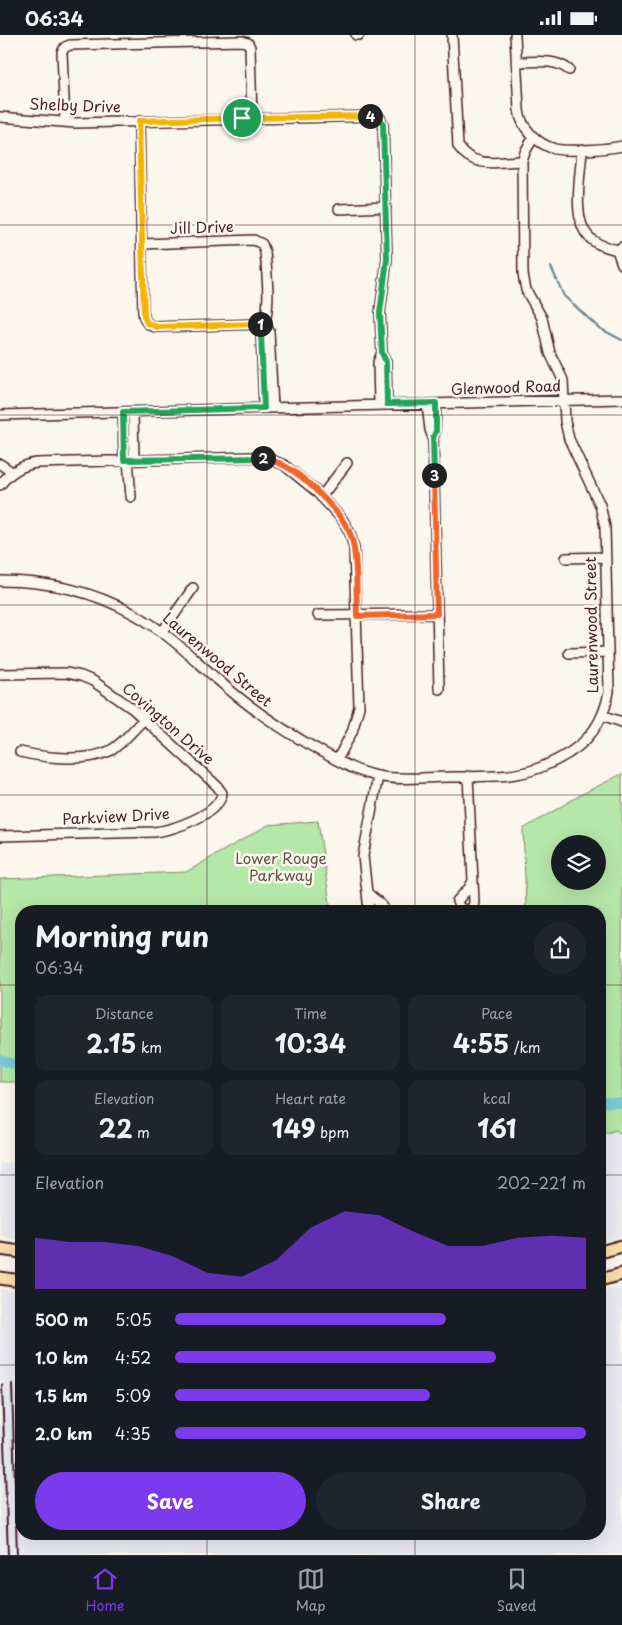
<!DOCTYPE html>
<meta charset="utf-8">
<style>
:root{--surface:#171b24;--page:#20242c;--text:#f1f3f6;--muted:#9ea1a6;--line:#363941;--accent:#7c3aed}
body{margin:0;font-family:"Playpen Sans",sans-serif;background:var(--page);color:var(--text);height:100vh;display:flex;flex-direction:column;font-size:19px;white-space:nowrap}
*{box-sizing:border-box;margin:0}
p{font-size:16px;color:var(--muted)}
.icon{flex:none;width:28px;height:28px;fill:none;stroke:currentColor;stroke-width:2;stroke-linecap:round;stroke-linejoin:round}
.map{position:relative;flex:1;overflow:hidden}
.details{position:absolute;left:15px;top:870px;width:591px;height:635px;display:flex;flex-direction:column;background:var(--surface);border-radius:20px;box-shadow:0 5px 20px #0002}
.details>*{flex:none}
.buttons{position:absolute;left:551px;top:800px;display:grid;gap:10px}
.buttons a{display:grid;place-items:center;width:55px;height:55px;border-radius:50%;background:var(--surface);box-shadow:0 5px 20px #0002;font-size:25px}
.pin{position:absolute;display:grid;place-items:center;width:42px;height:42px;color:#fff;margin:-21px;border:2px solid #fff;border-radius:50%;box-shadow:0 1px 5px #0007}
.km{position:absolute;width:25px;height:25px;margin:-12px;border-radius:50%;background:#222;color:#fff;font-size:14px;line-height:25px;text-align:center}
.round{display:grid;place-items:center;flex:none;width:52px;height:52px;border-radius:26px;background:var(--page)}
.headline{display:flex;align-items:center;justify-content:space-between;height:85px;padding:0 20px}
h1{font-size:28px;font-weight:700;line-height:38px}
.figures{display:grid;grid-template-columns:repeat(3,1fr);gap:8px;height:85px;padding:5px 20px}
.figures div{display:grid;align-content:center;border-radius:12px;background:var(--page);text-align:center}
.figures b{font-size:25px;font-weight:700}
.figures small{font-size:14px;font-weight:400}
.figures p{font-size:14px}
.chart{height:140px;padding:10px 20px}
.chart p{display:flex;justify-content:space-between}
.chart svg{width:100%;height:90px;margin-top:5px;fill:var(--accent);opacity:.7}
.button{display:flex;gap:10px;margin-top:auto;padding:10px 20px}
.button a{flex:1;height:58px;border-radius:30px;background:var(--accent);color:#fff;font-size:20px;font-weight:700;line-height:58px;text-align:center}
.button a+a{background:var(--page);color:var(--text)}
ul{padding:0 20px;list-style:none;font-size:16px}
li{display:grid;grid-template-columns:80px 60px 1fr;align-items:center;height:38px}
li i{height:12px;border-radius:6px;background:var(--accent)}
.status{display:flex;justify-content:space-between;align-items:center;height:35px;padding:0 25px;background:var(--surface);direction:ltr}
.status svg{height:14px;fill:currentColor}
.tab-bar{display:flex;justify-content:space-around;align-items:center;height:70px;border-top:1px solid var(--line);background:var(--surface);font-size:14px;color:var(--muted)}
.tab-bar a{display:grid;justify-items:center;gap:2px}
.tab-bar .active{color:var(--accent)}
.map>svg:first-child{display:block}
.built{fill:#eaeaf1}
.green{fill:#b5e7a8;stroke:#80836a;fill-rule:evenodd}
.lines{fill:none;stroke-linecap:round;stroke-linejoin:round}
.stream{stroke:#678692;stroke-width:2}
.river{stroke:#7bcad7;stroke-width:10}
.minor-casing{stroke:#4a1f2b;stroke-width:12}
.major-casing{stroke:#4a1f2b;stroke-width:15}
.minor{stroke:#fbf7ec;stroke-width:9}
.major{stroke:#fbddab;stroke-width:11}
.rail{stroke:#4a1f2b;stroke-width:2}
.split-1-casing{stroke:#fff;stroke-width:10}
.split-2-casing{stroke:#fff;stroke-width:10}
.split-3-casing{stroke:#fff;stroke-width:10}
.split-4-casing{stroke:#fff;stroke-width:10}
.split-5-casing{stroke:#fff;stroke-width:10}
.split-1{stroke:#f5b400;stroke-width:6}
.split-2{stroke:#22a559;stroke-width:6}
.split-3{stroke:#f0652b;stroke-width:6}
.split-4{stroke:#22a559;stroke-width:6}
.split-5{stroke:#f5b400;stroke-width:6}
.grid{fill:none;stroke:#4a1f2b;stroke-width:1;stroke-opacity:0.55}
.labels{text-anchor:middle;stroke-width:5;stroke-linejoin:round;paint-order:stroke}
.street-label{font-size:15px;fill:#4a1f2b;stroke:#fbf7ec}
.park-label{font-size:15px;fill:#65514a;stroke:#fbf7ec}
</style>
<div class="status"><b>06:34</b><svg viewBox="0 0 49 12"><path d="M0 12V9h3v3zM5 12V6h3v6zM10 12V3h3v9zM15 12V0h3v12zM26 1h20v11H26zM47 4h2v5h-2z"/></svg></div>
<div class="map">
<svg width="622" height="1520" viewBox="0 0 622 1520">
<rect width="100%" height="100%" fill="#fbf7ec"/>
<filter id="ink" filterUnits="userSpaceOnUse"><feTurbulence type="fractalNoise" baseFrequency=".02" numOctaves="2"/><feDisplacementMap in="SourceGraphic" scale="10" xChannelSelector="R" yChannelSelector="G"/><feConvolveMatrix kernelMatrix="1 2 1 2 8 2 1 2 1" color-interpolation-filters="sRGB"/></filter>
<g filter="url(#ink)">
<path class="built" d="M18,1076H21V1205L0,1201V1129L19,1128Z
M616,1095L619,1098L622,1096V1201L600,1207V1100Z
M622,1251V1520H0V1254L21,1258V1499H600V1258Z"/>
<path class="green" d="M622,739V1096L619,1098L616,1095L600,1100V876H523L526,870L523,794L582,759ZM560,809H598V846H560Z
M318,786L331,876H21V1047H0V844L186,837L268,790Z"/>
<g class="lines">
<path class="stream" d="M551,232L564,261L599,293L622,305"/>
<path class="river" d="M0,1025L21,1031
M600,1067L622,1068"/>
<defs>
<path id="minor" d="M356,0H359
M452,0L458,111C473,134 498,127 522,126
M515,0L519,75C521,93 537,109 555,114C568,117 608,114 622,111
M516,27C534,27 555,23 569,35
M0,82L75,88L375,81L380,83L383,90L387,224L380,278L382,318L386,327L387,369
M139,86L143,277C144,286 148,291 157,292L266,289
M65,87L62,17L65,12L70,10L242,6L248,8L250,12L252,83
M582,114C581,138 571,184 589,202C596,210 607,212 617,215
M339,174L386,172
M142,209L254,205L262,209L265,217C267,240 272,277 261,298L264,373
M622,212L617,215L622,229
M266,289L269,296L273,373
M379,369L378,327L382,318
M427,369L430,395L433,403
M436,369L435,396L433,403L439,654
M123,377L124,425
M133,377L134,425
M0,380L622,364
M128,425L131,462
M0,429L12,437
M0,450C10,437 21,430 37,428L255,422L272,425L284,430L316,456L342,484L350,498L354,513L359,672L352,697L337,725
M321,462L347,428
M566,523L606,522
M0,546C47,546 93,556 134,579C167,597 189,620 217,644C249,673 284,696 322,717C340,727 357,737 377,741C400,746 426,742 449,742C478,741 511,744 539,733C576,718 601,700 609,657L605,492L600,470L569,404L565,386L563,345L550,318L542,283L526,255L523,239L522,126L526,115L534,102
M318,580L437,579
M163,596L193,553
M569,618L608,617
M0,639L66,638L81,641L93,646L133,674L217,751L222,758C220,779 173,795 154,797L0,801
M602,680L622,687
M20,717C46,723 89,728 113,714C125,706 134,694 144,684
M468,741L474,867L473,872L469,875L462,874L459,872L457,866L469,853L473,846
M367,857C372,864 383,868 385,876
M369,876L363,821L378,741"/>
<path id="major" d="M0,1214L21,1217
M600,1217L622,1211
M0,1243L21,1246
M600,1245L622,1239"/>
</defs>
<use href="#minor" class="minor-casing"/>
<use href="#major" class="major-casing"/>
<use href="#minor" class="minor"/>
<use href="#major" class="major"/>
<path class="rail" d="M12,1349L17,1520
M2,1350L8,1520"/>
</g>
</g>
<g class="lines" filter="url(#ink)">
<defs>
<path id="split-1" d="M242,83L139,86L144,281L147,288L157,292L260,289"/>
<path id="split-2" d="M260,289L266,288L261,298L264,373L123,377L124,425L263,423"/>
<path id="split-3" d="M263,423C271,425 278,427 285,431C305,442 346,481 352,504C358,527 356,557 357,581L437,579L434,440"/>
<path id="split-4" d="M370,81L380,83L383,90L387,224L380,278L382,318L386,327L387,369L436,368V396L433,403L434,440"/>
<path id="split-5" d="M242,83L370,81"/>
</defs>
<use href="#split-1" class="split-1-casing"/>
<use href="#split-2" class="split-2-casing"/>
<use href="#split-3" class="split-3-casing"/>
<use href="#split-4" class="split-4-casing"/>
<use href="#split-5" class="split-5-casing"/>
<use href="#split-1" class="split-1"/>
<use href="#split-2" class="split-2"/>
<use href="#split-3" class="split-3"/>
<use href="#split-4" class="split-4"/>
<use href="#split-5" class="split-5"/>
</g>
<path class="grid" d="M207,0V876M415,0V876M0,190H622M0,380H622M0,570H622M0,760H622M0,950H21M600,950H622M0,1140H21M600,1140H622M0,1330H21M600,1330H622M207,1499V1520M415,1499V1520"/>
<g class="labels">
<g class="street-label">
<text transform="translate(75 71) rotate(2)" y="5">Shelby Drive</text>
<text transform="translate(202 193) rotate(-2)" y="5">Jill Drive</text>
<text transform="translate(506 353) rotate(-2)" y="5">Glenwood Road</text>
<text transform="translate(592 590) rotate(-91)" y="5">Laurenwood Street</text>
<text transform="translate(217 625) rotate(40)" y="5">Laurenwood Street</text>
<text transform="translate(168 689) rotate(41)" y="5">Covington Drive</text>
<text transform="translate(116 782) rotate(-3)" y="5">Parkview Drive</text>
</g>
<g class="park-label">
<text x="281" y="829">Lower Rouge<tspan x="281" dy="17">Parkway</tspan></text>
</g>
</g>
</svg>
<div class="buttons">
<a><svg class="icon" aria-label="layers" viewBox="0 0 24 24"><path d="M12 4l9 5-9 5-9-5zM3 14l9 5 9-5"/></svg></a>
</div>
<div class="pin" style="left:242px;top:83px;background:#1e9e55"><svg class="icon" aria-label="arrive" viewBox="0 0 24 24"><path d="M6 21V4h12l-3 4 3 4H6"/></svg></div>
<b class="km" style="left:260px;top:289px">1</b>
<b class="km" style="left:263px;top:423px">2</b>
<b class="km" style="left:434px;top:440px">3</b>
<b class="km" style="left:370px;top:81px">4</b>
<section class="details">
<div class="headline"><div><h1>Morning run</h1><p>06:34</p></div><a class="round"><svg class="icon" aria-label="share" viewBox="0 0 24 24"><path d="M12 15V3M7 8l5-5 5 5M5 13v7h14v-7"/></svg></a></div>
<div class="figures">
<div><p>Distance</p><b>2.15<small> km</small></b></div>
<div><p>Time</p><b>10:34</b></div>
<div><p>Pace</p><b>4:55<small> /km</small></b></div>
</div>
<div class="figures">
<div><p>Elevation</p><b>22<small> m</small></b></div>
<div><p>Heart rate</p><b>149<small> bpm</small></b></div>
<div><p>kcal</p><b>161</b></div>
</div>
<div class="chart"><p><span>Elevation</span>202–221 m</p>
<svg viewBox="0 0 160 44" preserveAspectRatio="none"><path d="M0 44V19L10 21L20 21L30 23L40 28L50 36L60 38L70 30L80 14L90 6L100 8L110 16L120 23L130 23L140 19L150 18L160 19V44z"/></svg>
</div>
<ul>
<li><b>500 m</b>5:05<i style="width:66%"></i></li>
<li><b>1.0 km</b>4:52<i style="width:78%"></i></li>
<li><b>1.5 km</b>5:09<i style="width:62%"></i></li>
<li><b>2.0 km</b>4:35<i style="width:100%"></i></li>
</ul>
<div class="button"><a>Save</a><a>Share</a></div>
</section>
</div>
<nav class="tab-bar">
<a class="active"><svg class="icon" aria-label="home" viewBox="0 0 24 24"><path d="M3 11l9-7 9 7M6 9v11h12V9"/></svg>Home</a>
<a><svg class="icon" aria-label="map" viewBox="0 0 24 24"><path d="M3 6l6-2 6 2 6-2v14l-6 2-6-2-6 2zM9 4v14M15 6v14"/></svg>Map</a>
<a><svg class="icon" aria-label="saved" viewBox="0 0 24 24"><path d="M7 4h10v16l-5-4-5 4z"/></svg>Saved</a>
</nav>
